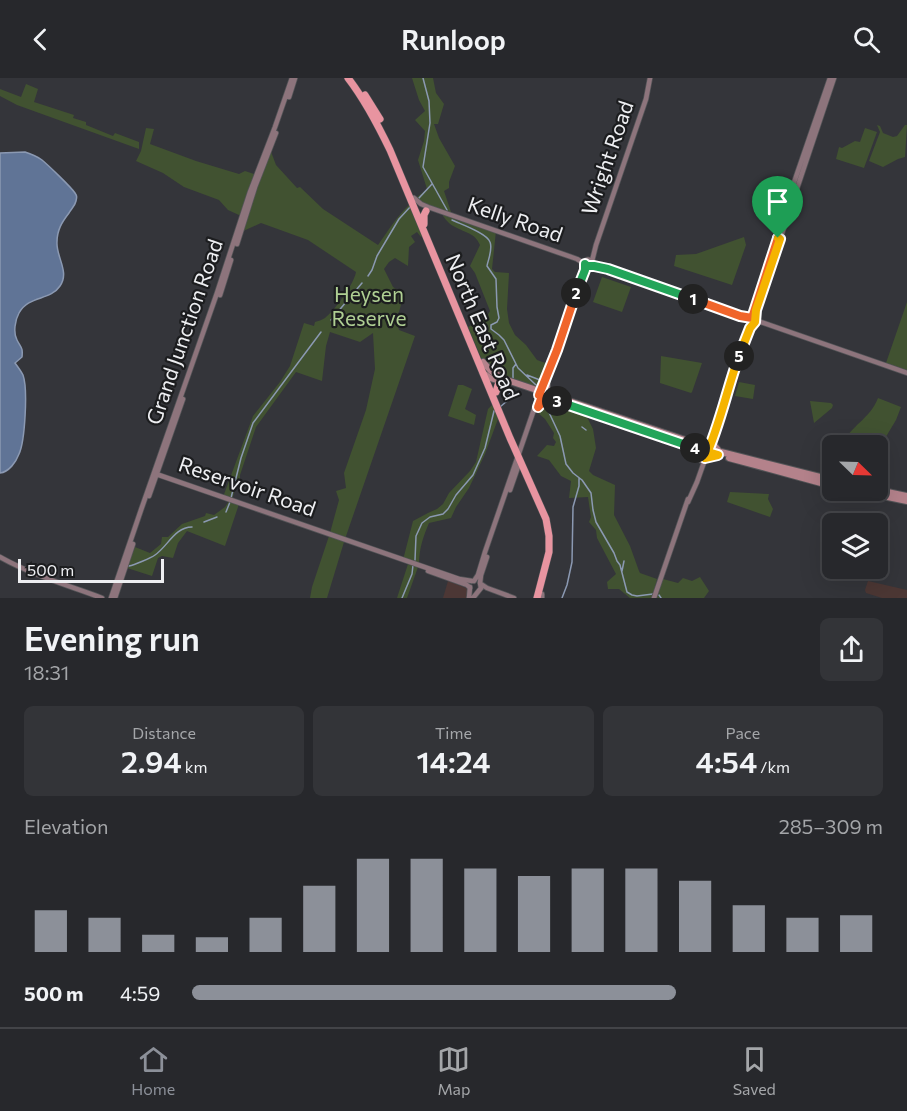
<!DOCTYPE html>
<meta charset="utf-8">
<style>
:root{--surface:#27282c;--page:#333438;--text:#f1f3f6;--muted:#a4a6a9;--line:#434448;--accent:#8c9099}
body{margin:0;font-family:Commissioner,sans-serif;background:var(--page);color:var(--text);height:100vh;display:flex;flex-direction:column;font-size:22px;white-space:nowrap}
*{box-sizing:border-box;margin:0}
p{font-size:20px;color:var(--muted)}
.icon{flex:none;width:33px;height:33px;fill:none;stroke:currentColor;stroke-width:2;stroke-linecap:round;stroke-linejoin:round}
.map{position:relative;height:520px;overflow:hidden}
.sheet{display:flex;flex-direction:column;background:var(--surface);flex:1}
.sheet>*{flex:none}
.needle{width:39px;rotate:113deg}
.controls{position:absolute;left:822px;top:357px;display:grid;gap:12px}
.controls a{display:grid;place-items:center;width:66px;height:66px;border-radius:9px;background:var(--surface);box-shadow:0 6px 24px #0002,0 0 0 2px var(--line);font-size:30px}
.scale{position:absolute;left:18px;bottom:15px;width:146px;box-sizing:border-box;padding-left:6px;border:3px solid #eeeff2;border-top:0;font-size:16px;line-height:21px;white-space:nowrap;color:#eeeff2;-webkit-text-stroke:4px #1c1d1f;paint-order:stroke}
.pin{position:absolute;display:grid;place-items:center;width:51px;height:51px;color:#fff;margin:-62px -26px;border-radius:50% 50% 50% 0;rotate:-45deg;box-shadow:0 0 6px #0007}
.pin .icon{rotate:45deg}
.km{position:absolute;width:30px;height:30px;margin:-15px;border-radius:50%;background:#222;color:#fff;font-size:16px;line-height:30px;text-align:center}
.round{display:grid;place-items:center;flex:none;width:63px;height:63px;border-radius:9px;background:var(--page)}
.overview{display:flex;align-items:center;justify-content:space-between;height:102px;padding:0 24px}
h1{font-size:33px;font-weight:600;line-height:45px}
.stats{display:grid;grid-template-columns:repeat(3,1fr);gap:9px;height:102px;padding:6px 24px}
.stats div{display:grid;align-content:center;border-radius:9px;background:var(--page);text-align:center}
.stats b{font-size:30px;font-weight:600}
.stats small{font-size:16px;font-weight:400}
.stats p{font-size:16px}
.chart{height:168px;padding:12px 24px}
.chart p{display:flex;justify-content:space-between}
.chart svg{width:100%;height:108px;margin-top:6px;stroke:var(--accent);stroke-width:6}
ul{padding:0 24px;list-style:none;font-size:20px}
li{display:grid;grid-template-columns:96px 72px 1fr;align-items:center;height:45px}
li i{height:15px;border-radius:8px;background:var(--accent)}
header{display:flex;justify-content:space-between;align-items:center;height:78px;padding:0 24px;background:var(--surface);font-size:27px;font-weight:600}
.tab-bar{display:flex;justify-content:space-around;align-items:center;height:84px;border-top:2px solid var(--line);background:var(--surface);font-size:16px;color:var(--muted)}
.tab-bar a{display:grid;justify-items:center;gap:3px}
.tab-bar .selected{color:var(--accent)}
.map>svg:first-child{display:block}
.industrial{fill:#4c3734}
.medical{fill:#4c3735}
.green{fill:#415231}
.water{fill:#607496;stroke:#8b99b2;stroke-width:1.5}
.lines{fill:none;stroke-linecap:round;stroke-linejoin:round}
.stream{stroke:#8b99b2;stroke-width:1.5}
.secondary-casing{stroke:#535457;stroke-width:6}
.primary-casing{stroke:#535457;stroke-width:8}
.highway-casing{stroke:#535457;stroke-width:8}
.secondary{stroke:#8d747c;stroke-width:4.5}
.primary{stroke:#b4828b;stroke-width:6}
.highway{stroke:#e894a0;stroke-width:7}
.split-1-casing{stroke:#fff;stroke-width:12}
.split-2-casing{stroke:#fff;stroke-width:12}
.split-3-casing{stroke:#fff;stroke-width:12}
.split-4-casing{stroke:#fff;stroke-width:12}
.split-5-casing{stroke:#fff;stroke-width:12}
.split-6-casing{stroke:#fff;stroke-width:12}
.split-1{stroke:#f0652b;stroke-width:8}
.split-2{stroke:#22a559;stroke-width:8}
.split-3{stroke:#f0652b;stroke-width:8}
.split-4{stroke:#22a559;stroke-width:8}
.split-5{stroke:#f5b400;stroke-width:8}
.split-6{stroke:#f5b400;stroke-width:8}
.labels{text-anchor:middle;stroke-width:4.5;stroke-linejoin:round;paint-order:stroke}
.street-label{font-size:21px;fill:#eeeff2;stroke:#1c1d1f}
.park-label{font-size:21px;fill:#afcf93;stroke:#1c1d1f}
</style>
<header><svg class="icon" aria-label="back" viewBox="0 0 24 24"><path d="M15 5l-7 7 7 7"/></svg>Runloop<svg class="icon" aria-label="search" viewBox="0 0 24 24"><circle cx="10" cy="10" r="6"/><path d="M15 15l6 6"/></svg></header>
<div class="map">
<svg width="907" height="520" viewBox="0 0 907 520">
<rect width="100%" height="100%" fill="#34353a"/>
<path class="industrial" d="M868,503L907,512V520H882L866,515L865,512Z"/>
<path class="medical" d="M448,503L466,510L468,513L466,520H443Z"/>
<path class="green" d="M412,0H433L436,15L444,26L438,46H434L439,60L455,88L449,104V110L444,113L452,137L496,153L492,191L495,194L509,195L507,231L509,245L515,257L526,267L537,282L551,287L542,308L538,310L506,302L483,284L468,249L486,240L490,233L475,195L470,188L480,167C475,155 466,155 455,149C450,147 446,142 443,138L444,134L417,123V119L427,111L418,82L424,63L425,53L415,42L425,33L419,22Z
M26,6L38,11L34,24L74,37L73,40L86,44V47L113,58L115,55L139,64V71L17,27L0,18V11L21,19Z
M877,47L880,48L883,55L893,59L897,58L905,47H907L905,79L898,81L883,89L869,83L880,54Z
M146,50L154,51L150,66L196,83L239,96L245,93L254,96L241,136L239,137L228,132L219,122L184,109L163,95L136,83L141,73Z
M865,50L877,54L864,90L836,81L839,69L842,70L855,63L860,64Z
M270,71L276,87L297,110L300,109L323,131L378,167C388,153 397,138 410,126L423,157L421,159L417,154L411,158L415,164L409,169L408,188L395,180L389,184L384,191L393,209L404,216L399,234L395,238L399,252L415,258L345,461L330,455L339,422L336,413L346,410L344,395L366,332L375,291L373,255L360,264L330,254L326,268L322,303L296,294L256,349L240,397V406L235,411L232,422L223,419L253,338L280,304L290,288L304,245L314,248L315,244C318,243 322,242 325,240C335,232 354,206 356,194L308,162L261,145L241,154Z
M744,159L746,167L732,207L674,188L676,177L696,176Z
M602,199L631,209L622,234L593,224Z
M907,224V292L886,285Z
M661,278L702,285L692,314L691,315L660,305Z
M739,304L755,307L753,321L735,318Z
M458,307H463L472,311L465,331L476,337L474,347L448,338Z
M878,320L901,329L896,342L878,372V368L842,367C851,347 870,341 878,320Z
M551,321L582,332L587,339L593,351L596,370L589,393L593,397L615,407L614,437L630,468L639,493L640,495L657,501L652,520H630L619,511H608L607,504L616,496L597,460L596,452L589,444L591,439L588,419L569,420L571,403L561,398L549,382L537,378L547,367L554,368L556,364L553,360L554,355L545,341L538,335L541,325Z
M810,323L831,325L833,327L832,330L814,345Z
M495,324L501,337L498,341L485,376L469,410L456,429L451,440L429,445C423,459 419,471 419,487L403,482L413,443L428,435L437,431L443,426L449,415L470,393L476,384L488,331Z
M730,414L769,416L768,421L773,431L770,439L727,424Z
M229,423L239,426L225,468L187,453L178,465L173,480L162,478L158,480L152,498L127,490L135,469L150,475L161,466L162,459H168L182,446L205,438L206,435L214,437L225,429Z
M329,458L344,464L327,520H310L312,509Z
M408,486L418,489L407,520H397Z
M700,499L709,513L704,520H656L663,501L678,505L683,500L692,503Z"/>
<path class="water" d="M25,74C31,76 37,78 42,82C48,87 71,109 75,115C77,118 77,119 76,123C75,128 71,131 69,135C62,144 57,152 57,164C56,179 70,194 60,208C50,223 29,217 19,235C15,242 13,255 17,262C21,270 23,269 22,279L15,285C18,289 21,293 23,297C28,311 25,363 19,376C16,384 9,394 0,395V75Z"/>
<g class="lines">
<path class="stream" d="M423,0L429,23L430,45L423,89L447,132
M419,120L432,106
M452,142C460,146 487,155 490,164C493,171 488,182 487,188L496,201L497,229L499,240L497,244L491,247V251L499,257L504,262L518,290L536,307
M368,198L372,192L377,178L399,141L411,128
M331,242L362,205
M527,297L540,302
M513,301V290L516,286
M546,328L560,358L566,386L573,395L582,402L591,415L593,432L596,444L614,475L617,483L620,487L627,514L632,517L637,518L653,516
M500,329L507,323L511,312
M582,349L586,352
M231,420L241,380L253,345L321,254
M226,434L230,424
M204,444L217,439
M415,482L416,458L422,445L430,439L443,436L448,431L456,417L473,397L485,370L494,333L496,332
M129,488C134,487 151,480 155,477C168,468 175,449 192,449
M622,493L624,483
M659,517L661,520
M402,520L412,496L413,487
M562,520L567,507L572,484L573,429L579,408V400"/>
<defs>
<path id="secondary" d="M289,19L295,0
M414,120L421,126L428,129L577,181L585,186
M784,140L788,122L830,0
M237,166L255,109L276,55
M584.5 185a3.5 3.5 0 1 1 7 0a3.5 3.5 0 1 1-7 0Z
M592,183L596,167L646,21L650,0
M590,188L608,191L740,238L750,240
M220,217L231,182
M755,242L907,295
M156,396L459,501L472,503
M510,412L519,386
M149,418L183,321
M688,424L697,404L709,370L745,263L752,247L755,244V238L758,227L834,0
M0,479C32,497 67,507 102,520
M428,493L467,507L470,510
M474,503L478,497L485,474L540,314L585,192V186
M480,505L481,497L487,479
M481,506L487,510L514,520
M111,520L141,432L217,215L250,114L275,49L292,0
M115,520L133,466
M469,520L470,509
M473,520L481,510L480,505
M542,520V516
M654,520L688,421"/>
<path id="primary" d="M483,284L491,293L504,301L721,374L832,402
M483,295L490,300L503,304
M547,304V311L551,317
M538,329L544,322L551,321
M713,360V366L718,372
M699,371L701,374L702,382
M705,380L718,377
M729,380L832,408
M854,412L907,423
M878,412L907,418"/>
<path id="highway" d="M348,0C365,22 378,47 390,72L510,360L546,441L549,458V474L537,520
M365,17L380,41
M424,146V137L426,133
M496,314L498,307L506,305"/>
</defs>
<use href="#secondary" class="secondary-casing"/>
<use href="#primary" class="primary-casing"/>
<use href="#highway" class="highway-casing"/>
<use href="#secondary" class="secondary"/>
<use href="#primary" class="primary"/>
<use href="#highway" class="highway"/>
</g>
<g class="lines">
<defs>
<path id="split-1" d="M693,221L740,238L752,240L778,160"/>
<path id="split-2" d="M576,215L585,192V186L587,188H594L608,191L693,221"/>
<path id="split-3" d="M557,323L551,321H545L538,329L542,318L539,317L557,272L576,215"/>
<path id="split-4" d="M557,323L695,370"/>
<path id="split-5" d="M695,370L718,377L705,380C720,347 727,311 739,278"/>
<path id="split-6" d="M739,278L750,250L755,244L756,232L780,161L778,160"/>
</defs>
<use href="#split-1" class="split-1-casing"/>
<use href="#split-2" class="split-2-casing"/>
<use href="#split-3" class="split-3-casing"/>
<use href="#split-4" class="split-4-casing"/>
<use href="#split-5" class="split-5-casing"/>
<use href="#split-6" class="split-6-casing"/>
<use href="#split-1" class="split-1"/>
<use href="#split-2" class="split-2"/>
<use href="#split-3" class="split-3"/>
<use href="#split-4" class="split-4"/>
<use href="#split-5" class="split-5"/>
<use href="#split-6" class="split-6"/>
</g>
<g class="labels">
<g class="street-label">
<text transform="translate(608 80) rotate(-71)" y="7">Wright Road</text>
<text transform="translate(515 142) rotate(19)" y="7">Kelly Road</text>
<text transform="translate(482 249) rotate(67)" y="7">North East Road</text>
<text transform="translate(185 254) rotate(-71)" y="7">Grand Junction Road</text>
<text transform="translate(247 409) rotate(19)" y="7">Reservoir Road</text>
</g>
<g class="park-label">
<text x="369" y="224">Heysen<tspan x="369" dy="24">Reserve</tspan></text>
</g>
</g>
</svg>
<div class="controls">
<a><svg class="needle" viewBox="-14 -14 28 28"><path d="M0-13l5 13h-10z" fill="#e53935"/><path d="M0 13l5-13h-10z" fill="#a4a6a9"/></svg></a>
<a><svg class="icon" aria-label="layers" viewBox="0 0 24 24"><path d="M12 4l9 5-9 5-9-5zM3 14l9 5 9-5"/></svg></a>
</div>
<div class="scale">500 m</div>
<div class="pin" style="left:778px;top:160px;background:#1e9e55"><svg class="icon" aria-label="arrive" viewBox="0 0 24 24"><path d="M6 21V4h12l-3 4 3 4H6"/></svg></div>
<b class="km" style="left:693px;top:221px">1</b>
<b class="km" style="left:576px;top:215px">2</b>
<b class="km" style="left:557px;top:323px">3</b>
<b class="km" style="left:695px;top:370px">4</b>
<b class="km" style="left:739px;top:278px">5</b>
</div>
<section class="sheet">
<div class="overview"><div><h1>Evening run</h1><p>18:31</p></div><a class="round"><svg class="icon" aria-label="share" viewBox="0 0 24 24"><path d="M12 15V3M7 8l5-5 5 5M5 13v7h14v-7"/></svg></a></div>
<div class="stats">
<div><p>Distance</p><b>2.94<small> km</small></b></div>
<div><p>Time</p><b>14:24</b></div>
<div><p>Pace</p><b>4:54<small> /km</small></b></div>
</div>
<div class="chart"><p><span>Elevation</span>285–309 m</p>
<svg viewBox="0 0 160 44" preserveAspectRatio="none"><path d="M5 44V27M15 44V30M25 44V37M35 44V38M45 44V30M55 44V17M65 44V6M75 44V6M85 44V10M95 44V13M105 44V10M115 44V10M125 44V15M135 44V25M145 44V30M155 44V29"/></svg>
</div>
<ul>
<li><b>500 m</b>4:59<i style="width:70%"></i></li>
</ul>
</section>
<nav class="tab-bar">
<a class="selected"><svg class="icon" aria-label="home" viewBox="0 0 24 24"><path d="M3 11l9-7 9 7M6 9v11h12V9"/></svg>Home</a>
<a><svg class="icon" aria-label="map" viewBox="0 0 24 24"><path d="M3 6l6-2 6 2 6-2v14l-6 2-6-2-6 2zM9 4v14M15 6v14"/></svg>Map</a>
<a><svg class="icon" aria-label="saved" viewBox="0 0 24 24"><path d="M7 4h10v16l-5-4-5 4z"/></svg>Saved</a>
</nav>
